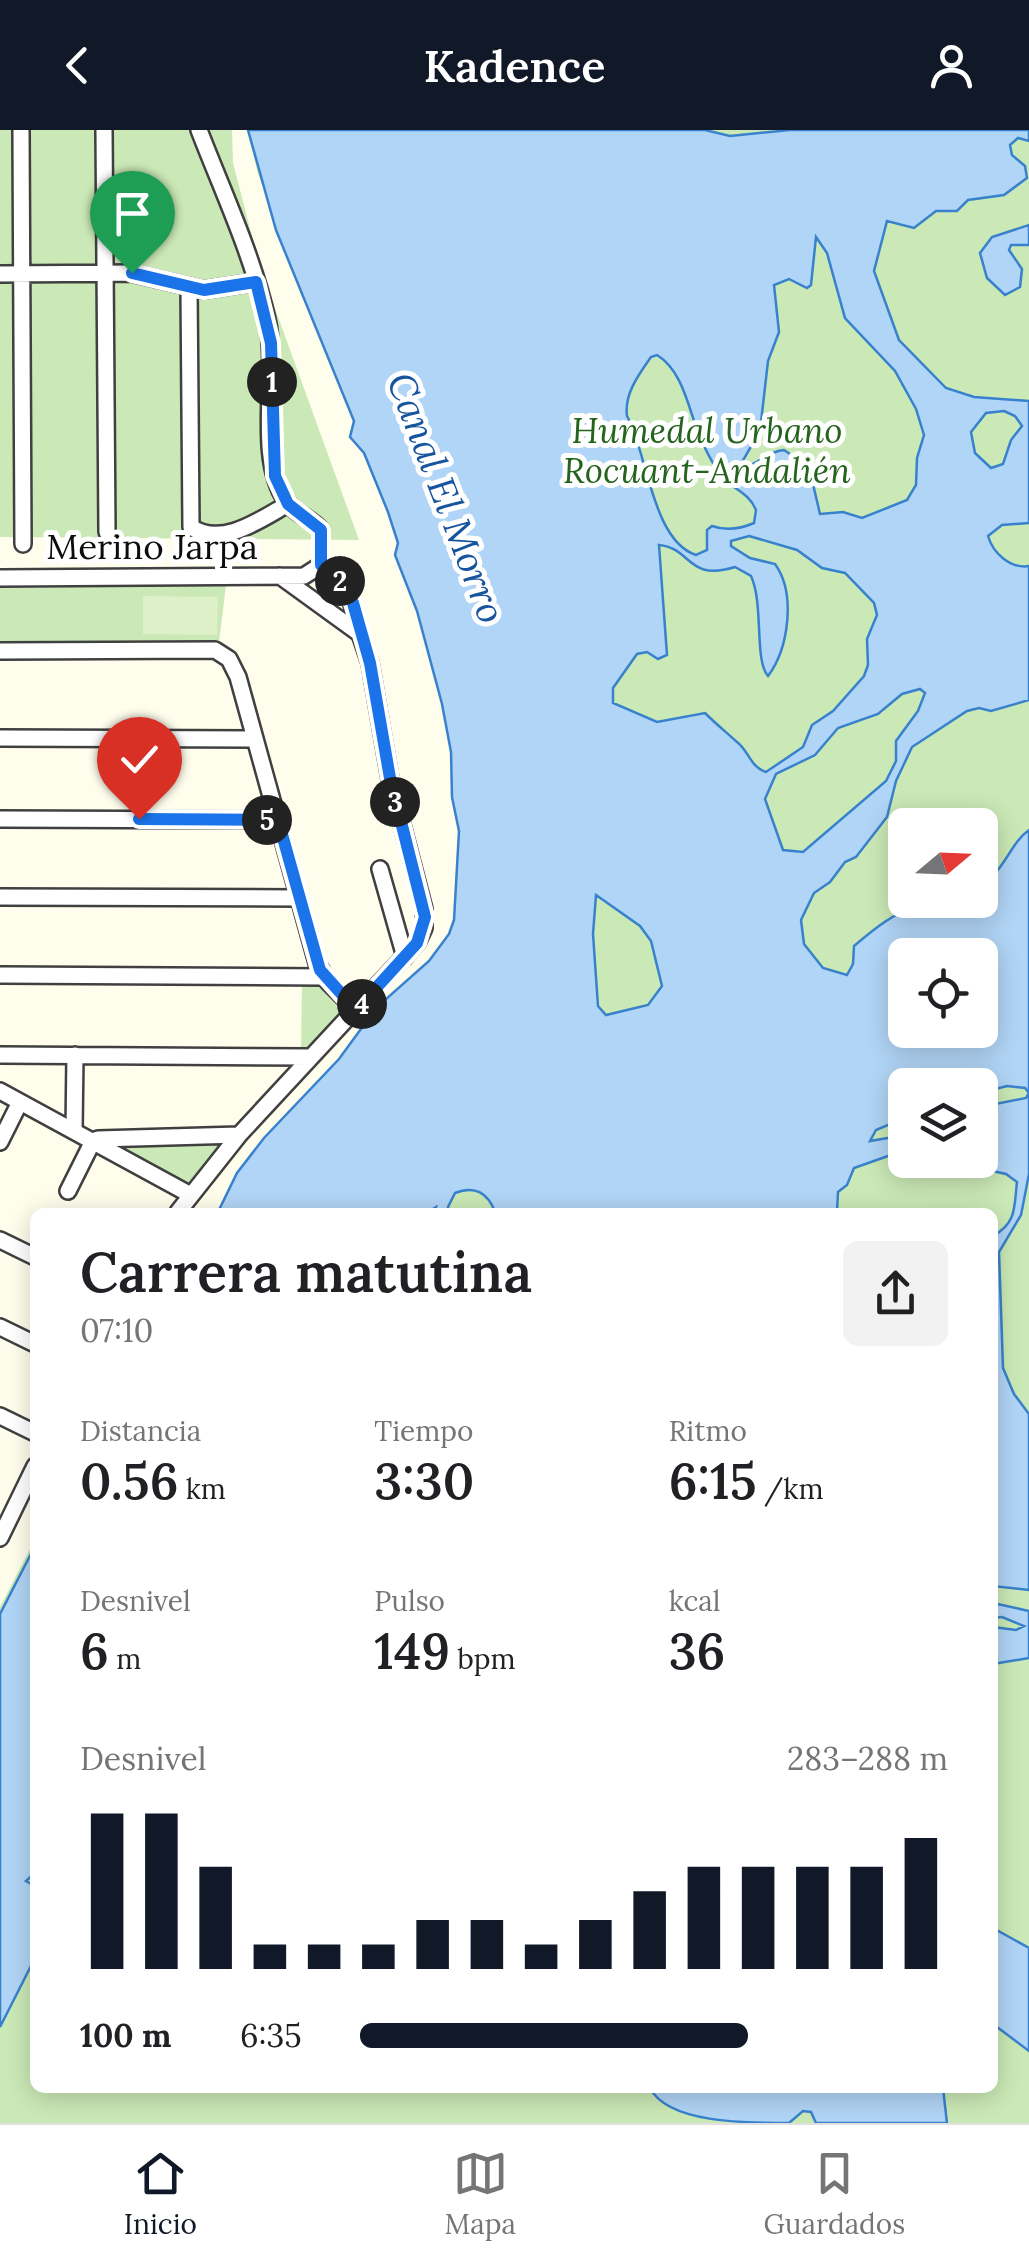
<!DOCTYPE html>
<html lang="es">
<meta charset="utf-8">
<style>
:root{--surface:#fff;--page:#f2f2f2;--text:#202124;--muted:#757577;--line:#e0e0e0;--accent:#111827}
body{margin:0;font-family:Lora,serif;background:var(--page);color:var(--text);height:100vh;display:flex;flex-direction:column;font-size:38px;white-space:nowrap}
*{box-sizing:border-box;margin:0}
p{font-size:32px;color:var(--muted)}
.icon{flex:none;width:55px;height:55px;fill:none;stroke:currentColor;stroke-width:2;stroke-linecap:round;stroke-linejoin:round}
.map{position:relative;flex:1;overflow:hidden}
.drawer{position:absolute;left:30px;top:1078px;width:968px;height:885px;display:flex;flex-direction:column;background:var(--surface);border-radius:15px;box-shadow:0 5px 25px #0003}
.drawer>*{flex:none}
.needle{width:65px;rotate:71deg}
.controls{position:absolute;left:888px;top:678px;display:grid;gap:20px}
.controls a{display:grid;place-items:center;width:110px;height:110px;border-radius:15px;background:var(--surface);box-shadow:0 5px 25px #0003;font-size:50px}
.pin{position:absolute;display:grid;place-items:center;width:85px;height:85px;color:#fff;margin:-102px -42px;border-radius:50% 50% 50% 0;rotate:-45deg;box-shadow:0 0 10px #0007}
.pin .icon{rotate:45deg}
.km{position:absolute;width:50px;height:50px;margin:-25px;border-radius:50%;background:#222;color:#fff;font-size:28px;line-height:50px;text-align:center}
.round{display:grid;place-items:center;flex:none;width:105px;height:105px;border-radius:15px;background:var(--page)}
.overview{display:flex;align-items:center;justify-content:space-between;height:170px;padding:0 50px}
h1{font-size:55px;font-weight:600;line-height:75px}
.stats{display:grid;grid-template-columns:repeat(3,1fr);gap:15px;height:170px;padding:10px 50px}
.stats div{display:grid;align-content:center}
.stats b{font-size:50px;font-weight:600}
.stats small{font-size:28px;font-weight:400}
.stats p{font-size:28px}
.chart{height:280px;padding:20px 50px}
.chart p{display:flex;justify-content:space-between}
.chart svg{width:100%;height:180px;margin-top:10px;stroke:var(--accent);stroke-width:6}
ul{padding:0 50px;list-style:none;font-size:32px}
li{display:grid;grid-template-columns:160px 120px 1fr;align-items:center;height:75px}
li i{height:25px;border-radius:12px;background:var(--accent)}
header{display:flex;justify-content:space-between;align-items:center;height:130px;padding:0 50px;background:var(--accent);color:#fff;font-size:45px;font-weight:600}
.tab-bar{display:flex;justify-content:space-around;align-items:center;height:140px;border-top:2px solid var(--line);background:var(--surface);font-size:28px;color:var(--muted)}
.tab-bar a{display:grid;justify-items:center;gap:5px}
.tab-bar .on{color:var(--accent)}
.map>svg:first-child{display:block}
.green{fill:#cbe9b6;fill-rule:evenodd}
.pitch{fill:#def0c8}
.water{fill:#b1d5f6;stroke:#3882cd;stroke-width:2.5;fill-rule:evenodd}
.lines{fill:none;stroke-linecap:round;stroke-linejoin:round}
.minor-casing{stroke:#404040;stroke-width:20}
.minor{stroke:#fff;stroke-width:15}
.route-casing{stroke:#fff;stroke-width:20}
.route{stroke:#1a73e8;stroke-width:12}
.labels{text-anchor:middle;stroke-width:10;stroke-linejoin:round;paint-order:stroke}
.park-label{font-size:35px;font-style:italic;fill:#24641d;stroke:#fff}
.street-label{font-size:35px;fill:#0d0d0d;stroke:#fff}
.water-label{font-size:38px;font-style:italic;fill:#16549e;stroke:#fff}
</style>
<header><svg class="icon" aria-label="back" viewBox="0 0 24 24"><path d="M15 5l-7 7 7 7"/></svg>Kadence<svg class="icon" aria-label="person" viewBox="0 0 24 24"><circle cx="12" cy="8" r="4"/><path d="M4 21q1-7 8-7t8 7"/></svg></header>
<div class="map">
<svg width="1029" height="1993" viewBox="0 0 1029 1993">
<rect width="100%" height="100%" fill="#fffdec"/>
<path class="green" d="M0,0H232L233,33L260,137L359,410L0,407Z
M247,0H1029V1993H0V1477L35,1409V1958H992V1082H218C243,1020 294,982 337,932C352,914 362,892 379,876C407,848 442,829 454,790L459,813L463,702L452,593L419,463L258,44ZM905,695H980V770H905ZM905,825H980V900H905ZM905,955H980V1030H905Z
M226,455L219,512L0,513V458Z
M302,848H323L354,880L311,926H301Z
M236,1006L189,1062L105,1008Z"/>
<path class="pitch" d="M143,466L218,467L217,505L143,504Z"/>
<path class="water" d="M248,0H705L730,6L790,0H1029V11L1018,8L1010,15L1012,25L1025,36L1027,48L1004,65L968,70L957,81H936L914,98L887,91L874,141L899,210L946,258L974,267L1029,271V393L1002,395L988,406C993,423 1010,439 1029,436V570L991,581L979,578L967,581L912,617L896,651L887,687L856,727L845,732L830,752L814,763L801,790L804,814L823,838L847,845L853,834L854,816C902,775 919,770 980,770V754C1004,744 1009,714 1029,700V1044L1021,1085L999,1122L1003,1238L1014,1264L1029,1284V1460L992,1456L993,1106C1017,1093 1014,1077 1017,1052L1006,1044L951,1032L980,1030V1017L994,1007H980V977L1026,968L1029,963L1025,958L1007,956L980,963V955H905V988L876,1000L870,1011L905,1005V1020L854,1038L847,1055L838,1062L837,1082H495C488,1063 475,1055 455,1063L448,1077L450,1082H435L436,1077L428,1082H218L237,1043L264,1008L339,929L377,877L429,831L449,804L454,790L459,701L452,667L451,622L442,574L417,481L395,425L398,413L388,382L364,323L350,307L354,291L276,100ZM816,107L827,123L845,188L895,241L916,279L924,305L917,328L916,355L907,370L862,388L843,382L820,384L809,337L784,320C768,321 759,334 744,337L742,332L760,301L768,231L779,202L774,155L789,149L807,158L811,155ZM657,225C686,243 689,286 703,314C709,326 715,339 723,348C735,360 749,363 756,380L754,393C740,399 726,401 712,396L707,400V420L696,425C652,411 647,321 627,286C624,264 639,244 651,227ZM1004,281L1015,286L1022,296L1011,310L1003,334L991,338L975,323L971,302L986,283ZM749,406L797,420L822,438L845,443L874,473L877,485L867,509L868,535L864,546L833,581L812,595L803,617L766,642C750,637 749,621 737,612C726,602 716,594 705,583L657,592L613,573V558L637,524L647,522L658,529L667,525L659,415C692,418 687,452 735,437L751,446C764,474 754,530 768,546C789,518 796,463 775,434L750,428L731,416V411ZM920,559L925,563L918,581L896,611V631L886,651L803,722L783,720L765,669L776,644L815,625L838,598L878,584L902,564ZM596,765L640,796L651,811L662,856L648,875L606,885L598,876L593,804ZM905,825H980V900H905Z
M1029,95V115H1011L1009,120L1022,139L1020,157L1005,165L987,148L980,123L992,107Z
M35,1416V1743L26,1751L35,1756V1828L0,1897V1484Z
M993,1473L1029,1481V1528L993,1534V1497L1016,1500L1024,1496L1002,1487L993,1488Z
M993,1798L1029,1818V1921L993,1894Z
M650,1958L772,1961L943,1958L947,1993H816L811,1982L803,1981L789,1993C744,1993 668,1993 650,1958Z"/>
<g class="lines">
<defs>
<path id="minor" d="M21,0L23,414
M104,0L107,402
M0,144L131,143L204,160L256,152
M189,157L191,397C222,418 261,389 288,374
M321,435C347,452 354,474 359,503
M0,448L304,446L321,435V400C311,388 295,384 286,371C255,326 279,243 267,189C252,124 223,62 199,0
M0,521L215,520L229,529L238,547L317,833L328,852L356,880
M0,608L255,609
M0,689L277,690
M380,739L405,827
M0,767L299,768
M0,845L324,847
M0,925L311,927
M0,961L189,1064
M74,1001L75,925
M0,1012L20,972
M68,1061L93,1011L98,1009L239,1005
M178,1082L239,1005L417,813L424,798V779L390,649L370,533L360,504L280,446
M0,1110L35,1127
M0,1197L35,1214
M0,1286L35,1303
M0,1408L35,1336"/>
</defs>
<use href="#minor" class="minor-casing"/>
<use href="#minor" class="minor"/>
</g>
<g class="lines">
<defs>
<path id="route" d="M132,143L204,160L256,152L271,213L275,346L288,374L321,400V435L337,447L353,473L370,533L390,648L425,787L417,813L356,880L320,840L278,690L139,689"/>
</defs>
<use href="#route" class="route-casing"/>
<use href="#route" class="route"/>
</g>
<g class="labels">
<g class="park-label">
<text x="707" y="313">Humedal Urbano<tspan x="707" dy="40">Rocuant-Andalién</tspan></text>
</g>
<g class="street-label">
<text x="152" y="429">Merino Jarpa</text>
</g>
<g class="water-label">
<text transform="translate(446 368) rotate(69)" y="13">Canal El Morro</text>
</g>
</g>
</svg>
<div class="controls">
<a><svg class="needle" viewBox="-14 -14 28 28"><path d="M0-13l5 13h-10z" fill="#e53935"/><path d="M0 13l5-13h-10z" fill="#757577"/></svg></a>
<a><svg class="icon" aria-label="locate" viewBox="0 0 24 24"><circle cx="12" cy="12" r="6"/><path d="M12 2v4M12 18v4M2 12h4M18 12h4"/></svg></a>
<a><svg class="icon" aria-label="layers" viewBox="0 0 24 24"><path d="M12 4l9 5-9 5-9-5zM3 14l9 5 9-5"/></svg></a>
</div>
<div class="pin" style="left:132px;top:143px;background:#1e9e55"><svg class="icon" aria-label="arrive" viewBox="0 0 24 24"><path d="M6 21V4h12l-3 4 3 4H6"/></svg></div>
<div class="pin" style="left:139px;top:689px;background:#d93025"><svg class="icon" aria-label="check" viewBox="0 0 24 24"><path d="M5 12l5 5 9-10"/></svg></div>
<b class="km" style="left:272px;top:252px">1</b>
<b class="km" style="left:340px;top:451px">2</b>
<b class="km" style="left:395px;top:672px">3</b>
<b class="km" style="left:362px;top:874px">4</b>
<b class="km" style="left:267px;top:690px">5</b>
<section class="drawer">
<div class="overview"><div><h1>Carrera matutina</h1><p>07:10</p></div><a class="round"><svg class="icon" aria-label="share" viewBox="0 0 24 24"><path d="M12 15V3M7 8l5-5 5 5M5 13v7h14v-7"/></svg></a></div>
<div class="stats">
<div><p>Distancia</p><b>0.56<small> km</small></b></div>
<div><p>Tiempo</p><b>3:30</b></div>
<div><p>Ritmo</p><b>6:15<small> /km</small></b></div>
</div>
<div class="stats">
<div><p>Desnivel</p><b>6<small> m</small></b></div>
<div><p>Pulso</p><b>149<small> bpm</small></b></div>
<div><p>kcal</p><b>36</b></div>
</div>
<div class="chart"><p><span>Desnivel</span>283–288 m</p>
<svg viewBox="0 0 160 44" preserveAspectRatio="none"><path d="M5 44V6M15 44V6M25 44V19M35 44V38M45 44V38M55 44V38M65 44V32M75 44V32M85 44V38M95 44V32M105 44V25M115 44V19M125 44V19M135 44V19M145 44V19M155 44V12"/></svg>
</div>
<ul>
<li><b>100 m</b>6:35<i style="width:66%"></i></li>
</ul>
</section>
</div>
<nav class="tab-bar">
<a class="on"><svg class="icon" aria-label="home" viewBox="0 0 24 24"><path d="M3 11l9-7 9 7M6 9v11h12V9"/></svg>Inicio</a>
<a><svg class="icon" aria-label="map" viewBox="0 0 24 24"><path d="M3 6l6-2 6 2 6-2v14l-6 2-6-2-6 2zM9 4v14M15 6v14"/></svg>Mapa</a>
<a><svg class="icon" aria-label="saved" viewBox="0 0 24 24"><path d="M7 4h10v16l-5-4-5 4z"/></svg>Guardados</a>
</nav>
